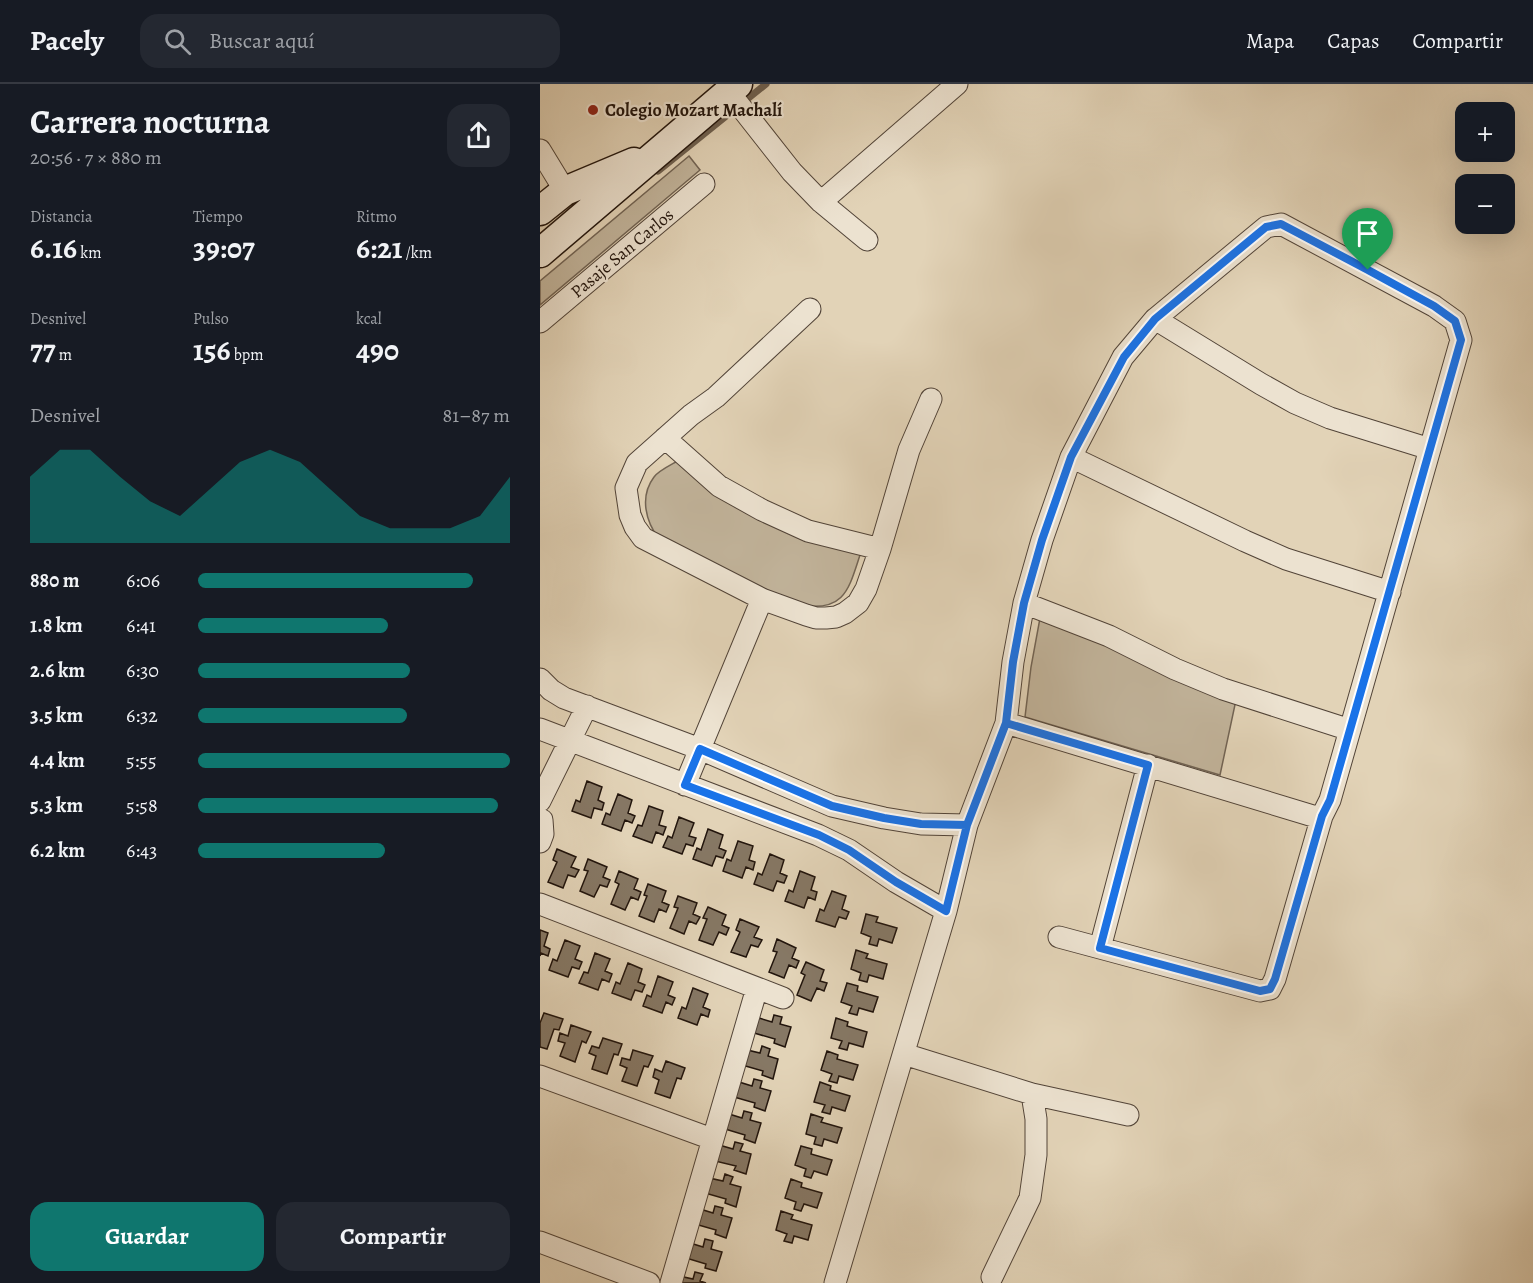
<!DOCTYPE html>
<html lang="es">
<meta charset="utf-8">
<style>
:root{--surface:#171b24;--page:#242831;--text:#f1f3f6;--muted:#9ea1a6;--line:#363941;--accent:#0f766e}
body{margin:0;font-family:Alegreya,serif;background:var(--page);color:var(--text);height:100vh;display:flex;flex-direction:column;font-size:22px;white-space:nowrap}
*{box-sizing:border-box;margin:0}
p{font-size:20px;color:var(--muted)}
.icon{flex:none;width:33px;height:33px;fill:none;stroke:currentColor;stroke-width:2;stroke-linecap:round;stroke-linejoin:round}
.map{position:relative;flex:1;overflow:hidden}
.details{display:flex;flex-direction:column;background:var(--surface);width:540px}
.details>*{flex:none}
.fabs{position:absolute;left:915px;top:18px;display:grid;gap:12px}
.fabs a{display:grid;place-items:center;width:60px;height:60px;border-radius:12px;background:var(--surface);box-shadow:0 6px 24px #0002;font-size:30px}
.pin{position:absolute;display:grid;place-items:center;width:51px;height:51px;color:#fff;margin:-62px -26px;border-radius:50% 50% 50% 0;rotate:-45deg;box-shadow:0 0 6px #0007}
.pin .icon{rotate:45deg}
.round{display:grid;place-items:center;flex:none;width:63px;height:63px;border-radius:18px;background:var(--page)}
.overview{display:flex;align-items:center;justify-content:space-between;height:102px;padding:0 30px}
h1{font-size:33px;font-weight:700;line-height:45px}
.stats{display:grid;grid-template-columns:repeat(3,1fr);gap:9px;height:102px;padding:6px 30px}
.stats div{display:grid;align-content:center}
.stats b{font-size:30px;font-weight:700}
.stats small{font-size:16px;font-weight:400}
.stats p{font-size:16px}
.chart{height:168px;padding:12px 30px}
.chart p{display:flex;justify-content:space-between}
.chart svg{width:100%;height:108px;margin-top:6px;fill:var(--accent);opacity:.7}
.action{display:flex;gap:12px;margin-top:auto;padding:12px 30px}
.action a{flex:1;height:69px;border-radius:18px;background:var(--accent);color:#fff;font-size:24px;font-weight:700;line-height:69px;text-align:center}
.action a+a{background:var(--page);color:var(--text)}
ul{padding:0 30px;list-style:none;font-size:20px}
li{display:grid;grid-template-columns:96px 72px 1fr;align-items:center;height:45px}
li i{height:15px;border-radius:8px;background:var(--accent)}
header{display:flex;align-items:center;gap:36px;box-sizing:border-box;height:84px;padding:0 30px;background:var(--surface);border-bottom:2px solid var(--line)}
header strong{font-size:28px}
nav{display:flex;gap:33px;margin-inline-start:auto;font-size:21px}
.search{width:420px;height:54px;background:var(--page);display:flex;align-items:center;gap:15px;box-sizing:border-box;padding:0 21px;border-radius:18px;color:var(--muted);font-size:22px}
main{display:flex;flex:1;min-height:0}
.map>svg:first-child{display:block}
.green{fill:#c1b39a;stroke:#726454;stroke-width:1.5}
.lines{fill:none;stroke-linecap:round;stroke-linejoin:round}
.stream{stroke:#6e6050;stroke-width:7}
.building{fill:#867865;stroke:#22150d;stroke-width:1.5}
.street-casing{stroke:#524438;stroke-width:23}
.secondary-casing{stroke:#22150d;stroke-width:31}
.street{stroke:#ece2d0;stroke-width:21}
.secondary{stroke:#ece2d0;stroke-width:28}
.route-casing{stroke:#fff;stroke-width:12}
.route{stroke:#1a73e8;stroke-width:8}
.poi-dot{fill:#8f2418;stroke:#ece2d0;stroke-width:2}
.labels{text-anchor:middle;stroke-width:4.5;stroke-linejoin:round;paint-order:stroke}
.poi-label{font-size:18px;font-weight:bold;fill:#22150d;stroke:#ece2d0;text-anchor:start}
.street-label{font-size:18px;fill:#22150d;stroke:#ece2d0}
</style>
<header>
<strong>Pacely</strong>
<div class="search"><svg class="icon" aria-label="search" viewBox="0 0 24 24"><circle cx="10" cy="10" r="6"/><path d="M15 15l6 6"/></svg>Buscar aquí</div>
<nav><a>Mapa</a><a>Capas</a><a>Compartir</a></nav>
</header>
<main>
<section class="details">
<div class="overview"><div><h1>Carrera nocturna</h1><p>20:56 · 7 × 880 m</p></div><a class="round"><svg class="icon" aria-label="share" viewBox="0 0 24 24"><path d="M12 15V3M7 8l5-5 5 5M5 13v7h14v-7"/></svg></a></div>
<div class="stats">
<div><p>Distancia</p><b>6.16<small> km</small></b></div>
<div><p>Tiempo</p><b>39:07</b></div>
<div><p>Ritmo</p><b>6:21<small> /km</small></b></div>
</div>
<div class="stats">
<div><p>Desnivel</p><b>77<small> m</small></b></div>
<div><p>Pulso</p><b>156<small> bpm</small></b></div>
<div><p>kcal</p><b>490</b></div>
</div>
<div class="chart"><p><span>Desnivel</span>81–87 m</p>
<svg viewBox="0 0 160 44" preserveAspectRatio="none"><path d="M0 44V17L10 6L20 6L30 17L40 27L50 33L60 22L70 11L80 6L90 11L100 22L110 33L120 38L130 38L140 38L150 33L160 17V44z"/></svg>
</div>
<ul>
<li><b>880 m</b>6:06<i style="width:88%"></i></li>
<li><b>1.8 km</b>6:41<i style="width:61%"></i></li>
<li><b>2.6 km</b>6:30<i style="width:68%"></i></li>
<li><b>3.5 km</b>6:32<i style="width:67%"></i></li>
<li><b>4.4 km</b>5:55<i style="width:100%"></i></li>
<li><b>5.3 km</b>5:58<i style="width:96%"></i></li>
<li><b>6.2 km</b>6:43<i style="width:60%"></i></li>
</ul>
<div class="action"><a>Guardar</a><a>Compartir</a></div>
</section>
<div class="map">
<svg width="993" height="1199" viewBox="0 0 993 1199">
<rect width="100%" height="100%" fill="#e2d3b7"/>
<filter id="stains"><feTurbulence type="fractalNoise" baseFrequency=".00333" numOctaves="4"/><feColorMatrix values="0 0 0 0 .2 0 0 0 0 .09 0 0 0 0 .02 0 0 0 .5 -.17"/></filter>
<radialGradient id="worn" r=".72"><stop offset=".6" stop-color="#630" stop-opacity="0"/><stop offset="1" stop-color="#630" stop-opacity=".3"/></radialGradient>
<path class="green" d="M149,72L160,86L0,221V197Z
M141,375L322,465C309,503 307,529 259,521L119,455C106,438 99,413 114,393C119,386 133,380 141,375Z
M500,534L696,616L680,691L485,633L491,583Z"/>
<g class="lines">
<path class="stream" d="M118,87L226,0"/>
</g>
<path class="building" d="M47,697L62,703L58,716L64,719L62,726L54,724L51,734L32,727L36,716L40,718Z
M78,710L92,716L88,729L95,732L92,739L85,736L81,747L62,740L66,729L70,731Z
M109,722L123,727L119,741L126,743L123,751L116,748L112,759L93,752L98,741L102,742Z
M139,733L154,739L149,752L156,754L153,762L146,760L142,770L123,763L128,752L132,754Z
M168,745L183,751L179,764L186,767L183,774L176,772L172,782L153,775L157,764L161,766Z
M198,757L213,762L209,776L215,778L213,786L206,783L202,794L183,787L187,775L191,777Z
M17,765L36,773L31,783L39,786L35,793L28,791L23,804L8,798L17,778L13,776Z
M230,770L244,776L240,789L247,792L244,799L237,797L233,807L214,800L218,789L222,791Z
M48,775L67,783L63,793L70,796L67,803L60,801L54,813L40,807L48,787L44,786Z
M79,787L98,795L94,805L101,808L98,816L91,813L85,826L71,820L79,800L75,798Z
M260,787L275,793L271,806L277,808L275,816L268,813L264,824L245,817L249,806L253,808Z
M108,800L126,807L122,818L129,821L126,828L119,825L114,838L99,832L107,812L104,811Z
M292,807L306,812L302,825L309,828L306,835L299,833L295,843L276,837L280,825L284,827Z
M138,812L157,819L153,830L160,833L156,840L149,837L144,850L130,844L138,824L134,823Z
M168,823L186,831L182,841L189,844L186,851L179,848L173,861L159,856L167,835L163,834Z
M326,830L338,833L336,838L357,844L352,859L339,855L337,862L329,860L331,853L321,849Z
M200,835L219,843L214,853L222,856L218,863L211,861L206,873L191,868L200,848L196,846Z
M0,846L8,849L4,862L10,865L8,872L1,869L0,872Z
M237,855L256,864L252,874L259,877L256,884L249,881L244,894L229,888L237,868L233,867Z
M25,856L40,862L35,875L42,878L39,885L32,883L28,893L9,886L13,875L17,877Z
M316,866L328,870L326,874L347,880L343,895L329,891L327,898L319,896L321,889L311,885Z
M55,869L70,875L65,887L72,890L69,898L62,895L58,906L39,899L44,888L48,889Z
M266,878L284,886L280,897L287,899L284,907L277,904L271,917L257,911L265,891L261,889Z
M88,879L102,885L98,898L105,901L102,908L95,906L91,916L72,909L76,898L80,900Z
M118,892L133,898L128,911L135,914L132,921L126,918L122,929L103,922L107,911L111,913Z
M307,899L318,902L317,907L338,913L333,928L319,924L317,931L309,929L312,922L301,918Z
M153,904L168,910L163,923L170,926L168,933L161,930L157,941L138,934L142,923L146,925Z
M4,929L23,935L19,946L14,945L7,965L0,963V939Z
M234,931L242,933L240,940L251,943L245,963L234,959L235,955L214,949L219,934L232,938Z
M296,934L308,938L307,942L327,948L323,963L309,959L307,966L299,964L302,957L291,954Z
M31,941L51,948L46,959L42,957L35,978L20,972L25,959L18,957L20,949L28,952Z
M63,954L82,960L78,971L74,970L67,990L52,985L56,972L49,969L52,962L59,964Z
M222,962L230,965L228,972L238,975L233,995L222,991L223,987L202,981L207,966L220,969Z
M93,966L113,972L108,983L104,982L97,1002L82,997L87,984L80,981L82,974L90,976Z
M287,967L298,971L297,975L318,981L313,996L299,992L297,999L289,997L292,990L281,986Z
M126,977L145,984L141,995L137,994L130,1014L115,1009L119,996L113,993L115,985L122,988Z
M214,995L222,997L220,1004L231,1007L225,1027L214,1023L215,1019L194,1013L199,998L212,1002Z
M280,998L291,1002L290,1006L310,1012L305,1027L292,1023L290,1030L282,1028L285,1021L274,1018Z
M204,1027L212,1029L210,1036L221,1039L215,1059L204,1055L205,1051L185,1045L189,1030L202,1034Z
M271,1030L283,1034L281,1038L302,1044L297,1059L284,1055L282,1062L274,1060L276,1053L266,1050Z
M195,1058L203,1060L200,1067L211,1070L206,1090L194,1086L196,1082L175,1077L179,1061L193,1065Z
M261,1062L272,1065L271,1070L292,1076L287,1091L274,1087L271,1094L264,1092L266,1085L255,1081Z
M185,1090L193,1093L190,1100L201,1103L196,1123L185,1119L186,1115L165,1109L169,1094L183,1097Z
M251,1095L262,1099L261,1103L282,1109L277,1124L264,1120L261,1127L254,1125L256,1118L245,1114Z
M175,1122L183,1124L181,1131L192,1134L186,1154L175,1150L176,1146L155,1140L160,1125L173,1129Z
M241,1127L253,1131L251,1135L272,1141L268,1156L254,1152L252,1159L244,1157L247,1150L236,1146Z
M165,1155L173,1157L171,1165L182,1168L176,1187L165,1184L166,1180L146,1174L150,1159L163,1163Z
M155,1188L163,1190L160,1197L166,1199H137L139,1192L153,1195Z"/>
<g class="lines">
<defs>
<path id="street" d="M189,8L252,88L281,118L327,156
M0,66L25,107
M281,118L417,0
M270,225L176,313L151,331L97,379L86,404L90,431L95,443L103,454L222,515L266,531L276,534H286L296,533L305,529L318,519L326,505L340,465L369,366L391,315
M615,235L721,300L755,319L790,334L890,365
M0,238L164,100
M125,354L179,402L222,426L268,447L340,465
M531,373L705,457L746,475L850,508
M484,519L569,552L635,585L683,605L810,646
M0,595L11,606L24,614L160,665L292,722L344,734L381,740L427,741
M0,645L278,751L309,766L356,798L406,827
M145,701L222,515
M0,717L47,622
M0,735L2,736L3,750L0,758
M0,820L243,914
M519,853L720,907L730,905L735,895L782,732
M560,864L608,681
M364,970L492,1010L588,1031
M0,992L172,1055
M0,1158L109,1199
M452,1193L490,1114L496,1071V1035L492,1010
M131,1199L217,904
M295,1199L406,827L427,741L466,639L473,578L484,519L502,456L531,373L583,273L615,235L726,143L741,140L894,222L915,237L921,256L790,716L782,732H773L466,639"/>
<path id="secondary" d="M0,127L25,107L94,78
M0,169L198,0"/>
</defs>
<use href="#street" class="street-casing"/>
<use href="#secondary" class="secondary-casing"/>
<use href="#street" class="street"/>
<use href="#secondary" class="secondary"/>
</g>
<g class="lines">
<defs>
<path id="route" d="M828,186L741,140L726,143L615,235L584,273L531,373L502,456L484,519L473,578L466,639L427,741L381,740L344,734L292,722L160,665L145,701L279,751L309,766L356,798L406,827L427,741L466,639L608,681L560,864L720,907L730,905L735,895L782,732L790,716L921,256L915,237L894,222L828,186"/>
</defs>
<use href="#route" class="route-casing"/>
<use href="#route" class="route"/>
</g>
<circle class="poi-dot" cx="53" cy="26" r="6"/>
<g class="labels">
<g class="poi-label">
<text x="65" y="32">Colegio Mozart Machalí</text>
</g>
<g class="street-label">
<text transform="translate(82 169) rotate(-40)" y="6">Pasaje San Carlos</text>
</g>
</g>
<rect width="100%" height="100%" filter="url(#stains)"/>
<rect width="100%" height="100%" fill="url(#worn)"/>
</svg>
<div class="fabs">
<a>+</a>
<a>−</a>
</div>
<div class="pin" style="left:828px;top:186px;background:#1e9e55"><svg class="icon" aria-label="arrive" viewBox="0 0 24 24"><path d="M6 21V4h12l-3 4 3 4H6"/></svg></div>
</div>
</main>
